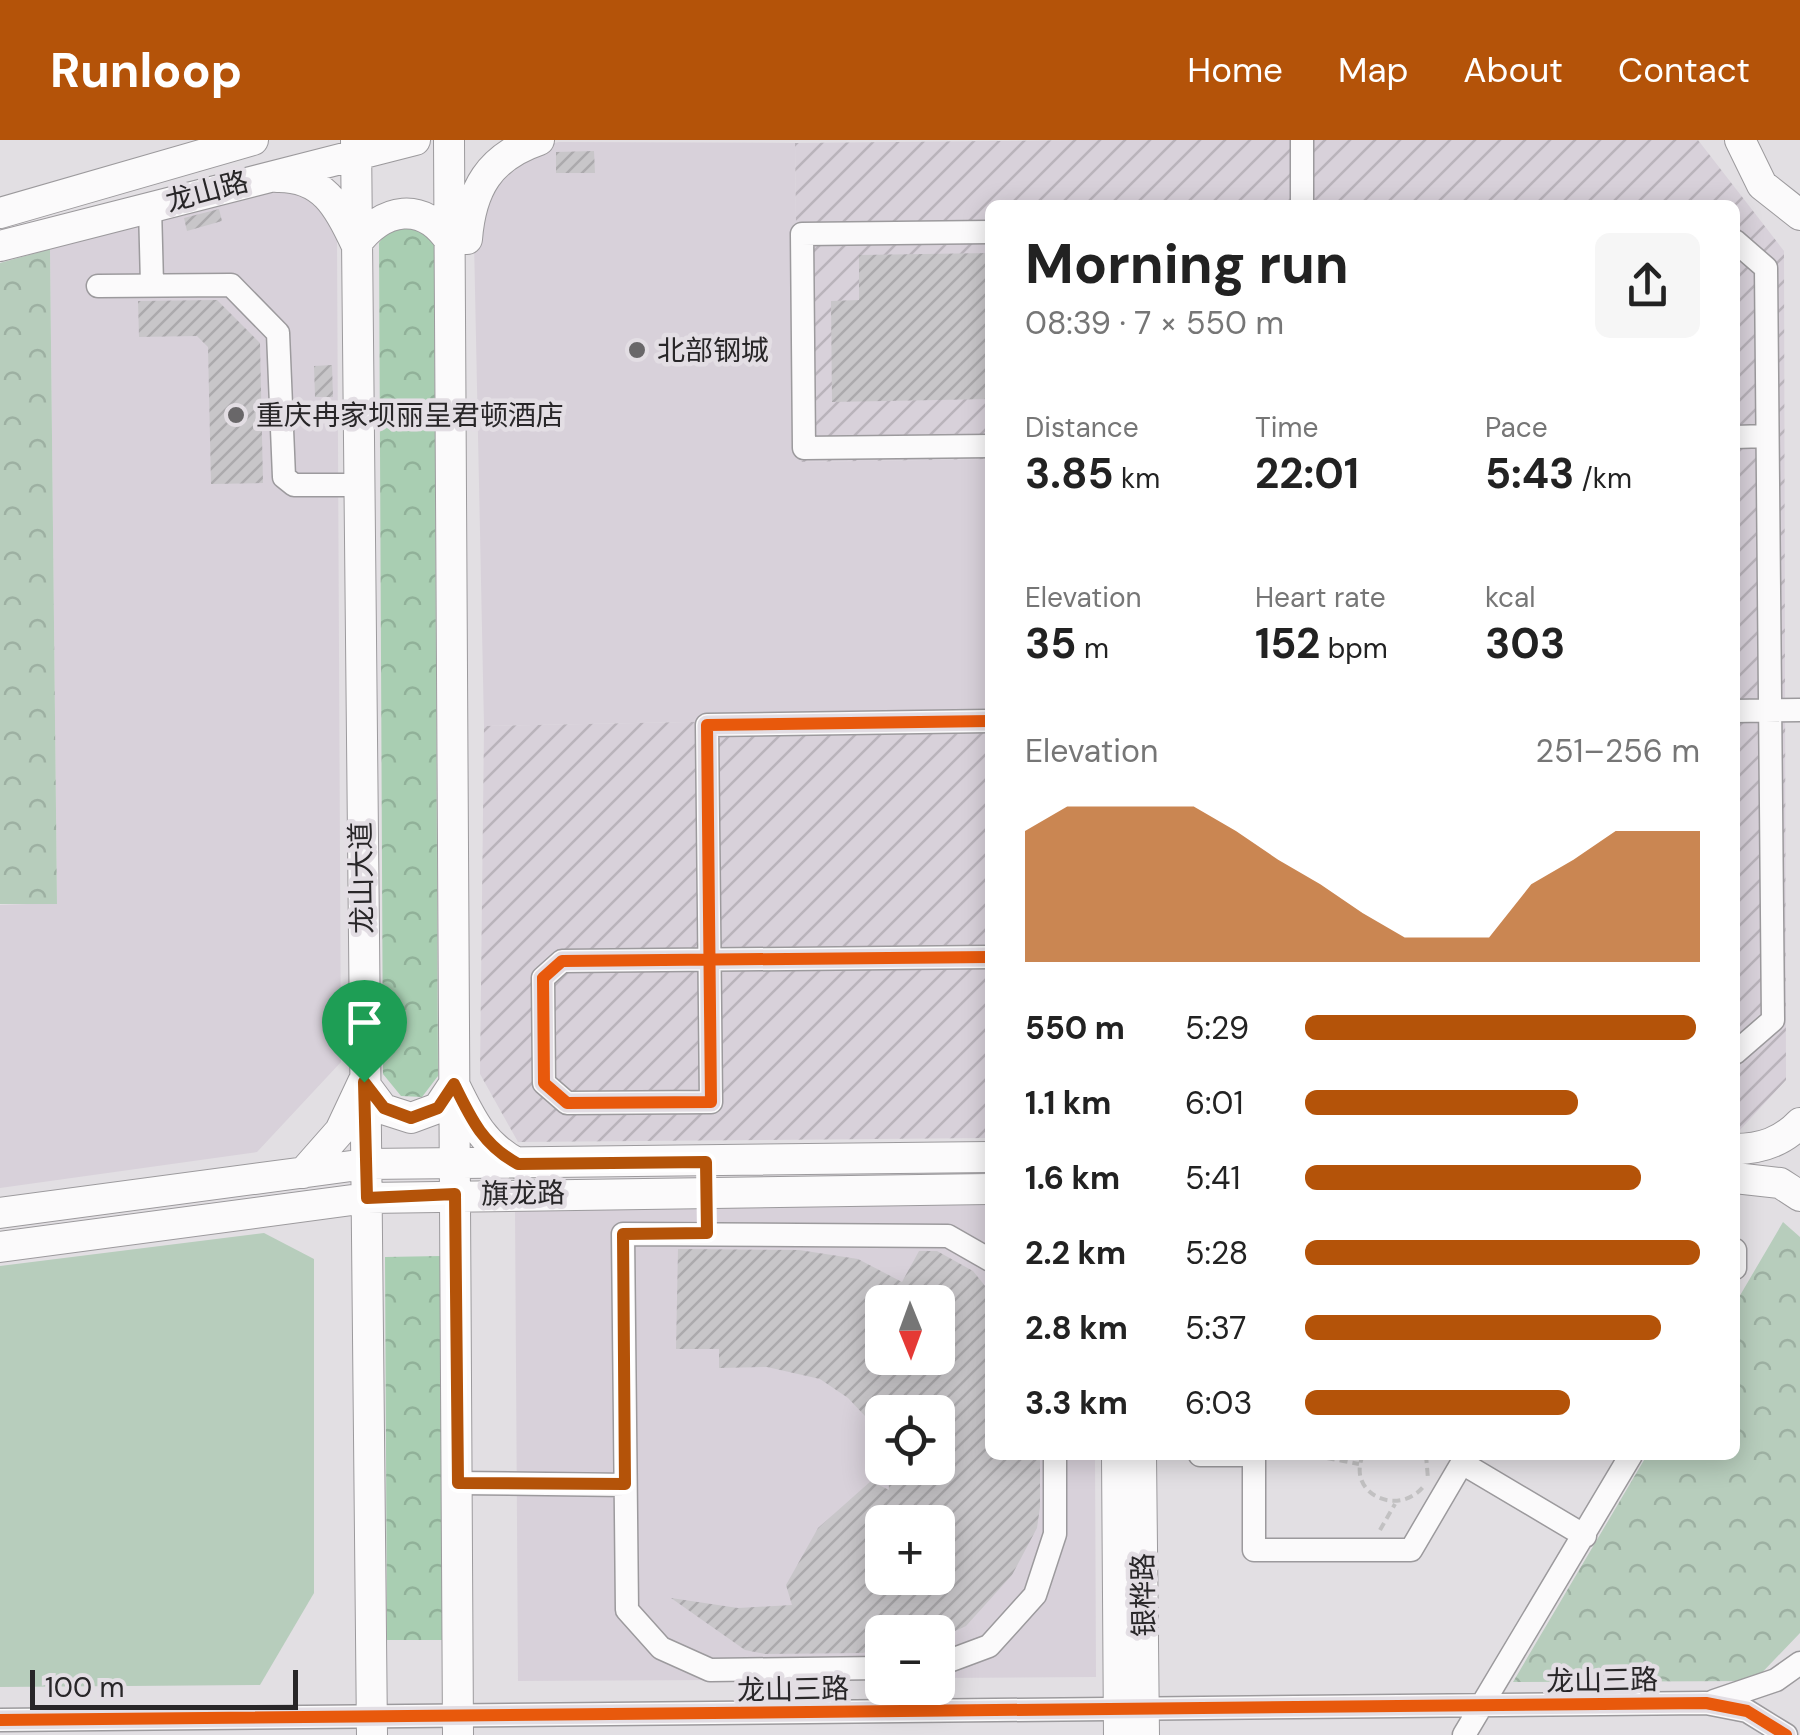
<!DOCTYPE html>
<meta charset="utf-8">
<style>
:root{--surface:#fff;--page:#f6f6f6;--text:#222;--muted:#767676;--accent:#b45309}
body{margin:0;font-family:"DM Sans","Noto Sans SC",sans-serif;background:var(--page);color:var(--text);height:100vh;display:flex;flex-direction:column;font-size:38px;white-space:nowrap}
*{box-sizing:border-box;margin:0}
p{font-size:32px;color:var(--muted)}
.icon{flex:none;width:55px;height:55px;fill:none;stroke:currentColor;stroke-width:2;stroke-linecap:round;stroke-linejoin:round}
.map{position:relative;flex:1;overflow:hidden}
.drawer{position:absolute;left:985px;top:60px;width:755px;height:1260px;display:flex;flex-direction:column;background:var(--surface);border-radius:15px;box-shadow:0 5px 25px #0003}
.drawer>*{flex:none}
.needle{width:65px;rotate:179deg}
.tools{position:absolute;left:865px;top:1145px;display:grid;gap:20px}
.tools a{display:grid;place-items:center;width:90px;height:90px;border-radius:15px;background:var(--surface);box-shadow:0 5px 25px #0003;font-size:50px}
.scale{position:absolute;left:30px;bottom:25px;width:268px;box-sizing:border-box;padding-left:10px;border:5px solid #282628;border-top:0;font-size:28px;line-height:35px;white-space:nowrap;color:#282628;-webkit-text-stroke:8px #e3dee4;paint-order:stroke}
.pin{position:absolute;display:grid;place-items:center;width:85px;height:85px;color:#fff;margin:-102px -42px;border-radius:50% 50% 50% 0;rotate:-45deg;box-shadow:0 0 10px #0007}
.pin .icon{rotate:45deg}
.round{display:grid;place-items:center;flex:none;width:105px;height:105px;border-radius:15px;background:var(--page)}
.headline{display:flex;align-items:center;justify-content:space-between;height:170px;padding:0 40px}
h1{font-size:55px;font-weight:700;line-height:75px}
.metrics{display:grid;grid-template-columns:repeat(3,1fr);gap:15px;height:170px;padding:10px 40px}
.metrics div{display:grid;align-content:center}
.metrics b{font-size:42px;font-weight:700}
.metrics small{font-size:28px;font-weight:400}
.metrics p{font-size:28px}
.chart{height:280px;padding:20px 40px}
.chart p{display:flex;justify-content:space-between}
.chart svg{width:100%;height:180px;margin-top:10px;fill:var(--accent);opacity:.7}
ul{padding:0 40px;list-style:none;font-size:32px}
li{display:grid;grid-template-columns:160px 120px 1fr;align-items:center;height:75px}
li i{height:25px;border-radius:12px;background:var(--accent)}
header{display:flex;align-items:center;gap:60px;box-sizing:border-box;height:140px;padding:0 50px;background:var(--accent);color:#fff}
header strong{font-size:48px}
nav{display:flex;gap:55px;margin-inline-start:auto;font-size:35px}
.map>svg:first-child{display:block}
.built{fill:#d8d1da;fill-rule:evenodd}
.industrial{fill:url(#industrial-furrows)}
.forest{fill:url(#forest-crowns)}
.park{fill:url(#park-crowns)}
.garden{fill:#b7cdbc}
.building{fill:url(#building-hatch);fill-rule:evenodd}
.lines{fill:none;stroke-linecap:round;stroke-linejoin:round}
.minor-casing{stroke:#9c9a9d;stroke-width:25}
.major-casing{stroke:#9c9a9d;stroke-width:32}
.path{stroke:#c2c1c2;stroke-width:4;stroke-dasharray:8 5;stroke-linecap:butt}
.minor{stroke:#fbfafb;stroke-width:22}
.major{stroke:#fbfafb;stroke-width:30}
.cycleway-casing{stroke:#e3dee4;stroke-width:19}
.cycleway{stroke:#e8590c;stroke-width:12}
.route-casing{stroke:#fff;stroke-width:20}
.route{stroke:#b45309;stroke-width:12}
.poi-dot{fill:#696769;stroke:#e3dee4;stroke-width:4}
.labels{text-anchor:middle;stroke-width:9;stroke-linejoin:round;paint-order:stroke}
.street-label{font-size:28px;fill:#282628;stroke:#e3dee4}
.poi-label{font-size:28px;fill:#282628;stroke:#e3dee4;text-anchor:start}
</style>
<header>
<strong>Runloop</strong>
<nav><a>Home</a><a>Map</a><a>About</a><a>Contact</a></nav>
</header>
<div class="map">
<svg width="1800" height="1595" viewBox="0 0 1800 1595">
<defs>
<pattern id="industrial-furrows" width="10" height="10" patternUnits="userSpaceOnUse" patternTransform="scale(2.5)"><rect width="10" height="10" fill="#d8d1da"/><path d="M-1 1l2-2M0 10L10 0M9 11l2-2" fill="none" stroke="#b9b3bb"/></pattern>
<pattern id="forest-crowns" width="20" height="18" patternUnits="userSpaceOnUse" patternTransform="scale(2.5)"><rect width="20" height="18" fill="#a9ceb2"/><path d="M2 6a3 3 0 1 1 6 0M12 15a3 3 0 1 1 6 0" fill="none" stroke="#91b199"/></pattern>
<pattern id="park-crowns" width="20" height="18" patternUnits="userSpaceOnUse" patternTransform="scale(2.5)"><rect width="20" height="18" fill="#b7cdbc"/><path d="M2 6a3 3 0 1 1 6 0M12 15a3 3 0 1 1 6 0" fill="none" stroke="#9db0a2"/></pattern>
<pattern id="building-hatch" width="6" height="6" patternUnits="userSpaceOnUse" patternTransform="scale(2.5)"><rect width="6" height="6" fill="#c8c6c9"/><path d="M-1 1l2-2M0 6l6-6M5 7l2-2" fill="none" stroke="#acaaad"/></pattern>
</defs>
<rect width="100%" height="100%" fill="#e2dfe3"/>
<path class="built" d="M559,2L795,3L799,322L990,319V576L484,586L474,101L485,50L540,6Z
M276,45H294L335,84L337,100L341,922L257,1012L0,1048V765L57,763L50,109Z
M990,1065V1315H1095L1096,1537L938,1538V1492H882V1539L518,1541L515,1068ZM882,1162H938V1218H882ZM882,1272H938V1328H882ZM882,1382H938V1438H882Z"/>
<path class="industrial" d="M1084,0H1698L1784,111L1786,940L1739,991H1735V65H990V319L799,322L795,3Z
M990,576V998L518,1002L480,934L484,586Z"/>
<path class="forest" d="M391,85L419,86L434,102L438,936L422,957L401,956L383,934L379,103Z
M441,1116L444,1500H387L385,1117Z"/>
<path class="park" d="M50,109L57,764H0V123Z
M1783,1082L1800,1097V1493L1754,1541L1513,1542L1647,1315H1735V1164Z"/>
<path class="garden" d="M264,1093L314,1119V1453L260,1545L0,1547V1126Z"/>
<path class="building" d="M594,11L595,33H556V12Z
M219,69L222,81L187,91L184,78Z
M990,113V259L832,262L831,161L859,160V115Z
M217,160L260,203L263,343L211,344L208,207L197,196L139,197L138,161Z
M332,225L333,257H315L314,226Z
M678,1109L799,1110L858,1119L902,1142L919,1111H937L973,1131L990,1152V1315H1040V1367L1037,1388L1012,1435L966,1486L938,1499V1492H882V1506L863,1513L765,1514L745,1510L671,1458L738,1468L792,1465L786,1445L818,1388L871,1341L889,1350L888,1328H938V1272H882V1294L848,1258L820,1239L767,1227L719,1228V1209H676ZM882,1162H938V1218H882ZM882,1382H938V1438H882Z"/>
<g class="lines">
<defs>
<path id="minor" d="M1302,0V65
M150,67L152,144
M990,92L802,94L804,308L990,306
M1735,101L1766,128L1773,880L1735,913
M98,146L231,145L278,193L284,337L294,345H356
M1735,297L1767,296
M1735,571L1800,570
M990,581L707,585L711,962L567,963L544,943L543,838L562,821L990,817
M1735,1110V1128
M1200,1315H1254
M1254,1315V1410H1411L1462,1323V1315
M1462,1323L1585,1396
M458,1343L625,1345
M938,1525L989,1506L1035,1455L1055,1394V1315
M882,1528L710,1530L661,1508L627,1470L623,1094L948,1096L990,1120
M1714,1561L1776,1540L1800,1523
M0,1580L1706,1563L1747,1571L1786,1595
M1464,1595L1631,1315"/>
<path id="major" d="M356,0L372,1595
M449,0L458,1595
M1740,0L1762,45L1800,75
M277,37C323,36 339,67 356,104C383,68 423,60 450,101
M0,73L253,0
M467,99C471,49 489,17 539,0
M0,106L415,0
M1735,1009C1761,1009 1782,1002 1800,983
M303,1033L340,991L363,942L383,969L411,978L438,968L454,944C471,979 483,1005 517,1023
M1735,1038L1780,1043L1800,1056
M0,1073L366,1024L990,1017
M0,1107L367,1058L990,1049
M1117,1315L1119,1595
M1141,1315L1144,1595"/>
</defs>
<use href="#minor" class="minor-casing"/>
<use href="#major" class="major-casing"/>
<path class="path" d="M1363,1315C1346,1354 1398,1377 1423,1347
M1426,1315L1428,1339
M1275,1316H1316L1359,1324
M1380,1390L1395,1364"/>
<use href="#minor" class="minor"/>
<use href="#major" class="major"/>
<defs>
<path id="cycleway" d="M990,581L707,585L711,962L567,963L544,943L543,838L562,821L990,817
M0,1580L1706,1563L1747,1571L1786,1595"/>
</defs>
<use href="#cycleway" class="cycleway-casing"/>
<use href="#cycleway" class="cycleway"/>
</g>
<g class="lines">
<defs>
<path id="route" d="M364,942L384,968L411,978L438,968L454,944C471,979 483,1005 518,1024L706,1022L707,1093L623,1094L625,1344L458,1343L455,1054L367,1058Z"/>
</defs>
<use href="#route" class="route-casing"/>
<use href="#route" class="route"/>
</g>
<g class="poi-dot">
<circle cx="637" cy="210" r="10"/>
<circle cx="236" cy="275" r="10"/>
</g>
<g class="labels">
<g class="street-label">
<text transform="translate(207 51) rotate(-15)" y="10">龙山路</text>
<text transform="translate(361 738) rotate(-91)" y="10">龙山大道</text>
<text transform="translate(523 1053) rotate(-1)" y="10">旗龙路</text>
<text transform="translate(1143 1455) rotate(-91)" y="10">银桦路</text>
<text transform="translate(1602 1540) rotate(-1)" y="10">龙山三路</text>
<text transform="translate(793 1549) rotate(-1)" y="10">龙山三路</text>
</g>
<g class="poi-label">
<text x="657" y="220">北部钢城</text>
<text x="256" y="285">重庆冉家坝丽呈君顿酒店</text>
</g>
</g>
</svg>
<div class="tools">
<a><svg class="needle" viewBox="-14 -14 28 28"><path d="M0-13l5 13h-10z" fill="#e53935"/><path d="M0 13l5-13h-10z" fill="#767676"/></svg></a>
<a><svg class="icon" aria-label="locate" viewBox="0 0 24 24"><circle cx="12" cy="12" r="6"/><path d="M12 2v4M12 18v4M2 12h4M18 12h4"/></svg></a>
<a>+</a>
<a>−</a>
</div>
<div class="scale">100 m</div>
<div class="pin" style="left:364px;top:942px;background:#1e9e55"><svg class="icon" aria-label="arrive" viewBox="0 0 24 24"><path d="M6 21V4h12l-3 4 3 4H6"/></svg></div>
<section class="drawer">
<div class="headline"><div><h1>Morning run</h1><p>08:39 · 7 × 550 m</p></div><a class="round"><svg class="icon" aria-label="share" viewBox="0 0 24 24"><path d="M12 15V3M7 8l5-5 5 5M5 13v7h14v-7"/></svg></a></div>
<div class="metrics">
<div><p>Distance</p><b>3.85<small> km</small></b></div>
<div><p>Time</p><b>22:01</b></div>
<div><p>Pace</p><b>5:43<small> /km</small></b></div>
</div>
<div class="metrics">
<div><p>Elevation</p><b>35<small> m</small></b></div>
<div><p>Heart rate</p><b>152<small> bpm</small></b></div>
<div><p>kcal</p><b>303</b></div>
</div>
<div class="chart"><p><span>Elevation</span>251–256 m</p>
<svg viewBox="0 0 160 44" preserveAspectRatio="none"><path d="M0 44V12L10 6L20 6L30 6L40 6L50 12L60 19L70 25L80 32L90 38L100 38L110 38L120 25L130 19L140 12L150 12L160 12V44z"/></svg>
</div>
<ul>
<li><b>550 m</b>5:29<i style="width:99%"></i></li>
<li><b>1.1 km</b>6:01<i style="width:69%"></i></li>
<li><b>1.6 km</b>5:41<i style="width:85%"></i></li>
<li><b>2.2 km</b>5:28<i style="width:100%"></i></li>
<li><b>2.8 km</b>5:37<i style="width:90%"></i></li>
<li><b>3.3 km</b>6:03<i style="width:67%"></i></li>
</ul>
</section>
</div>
